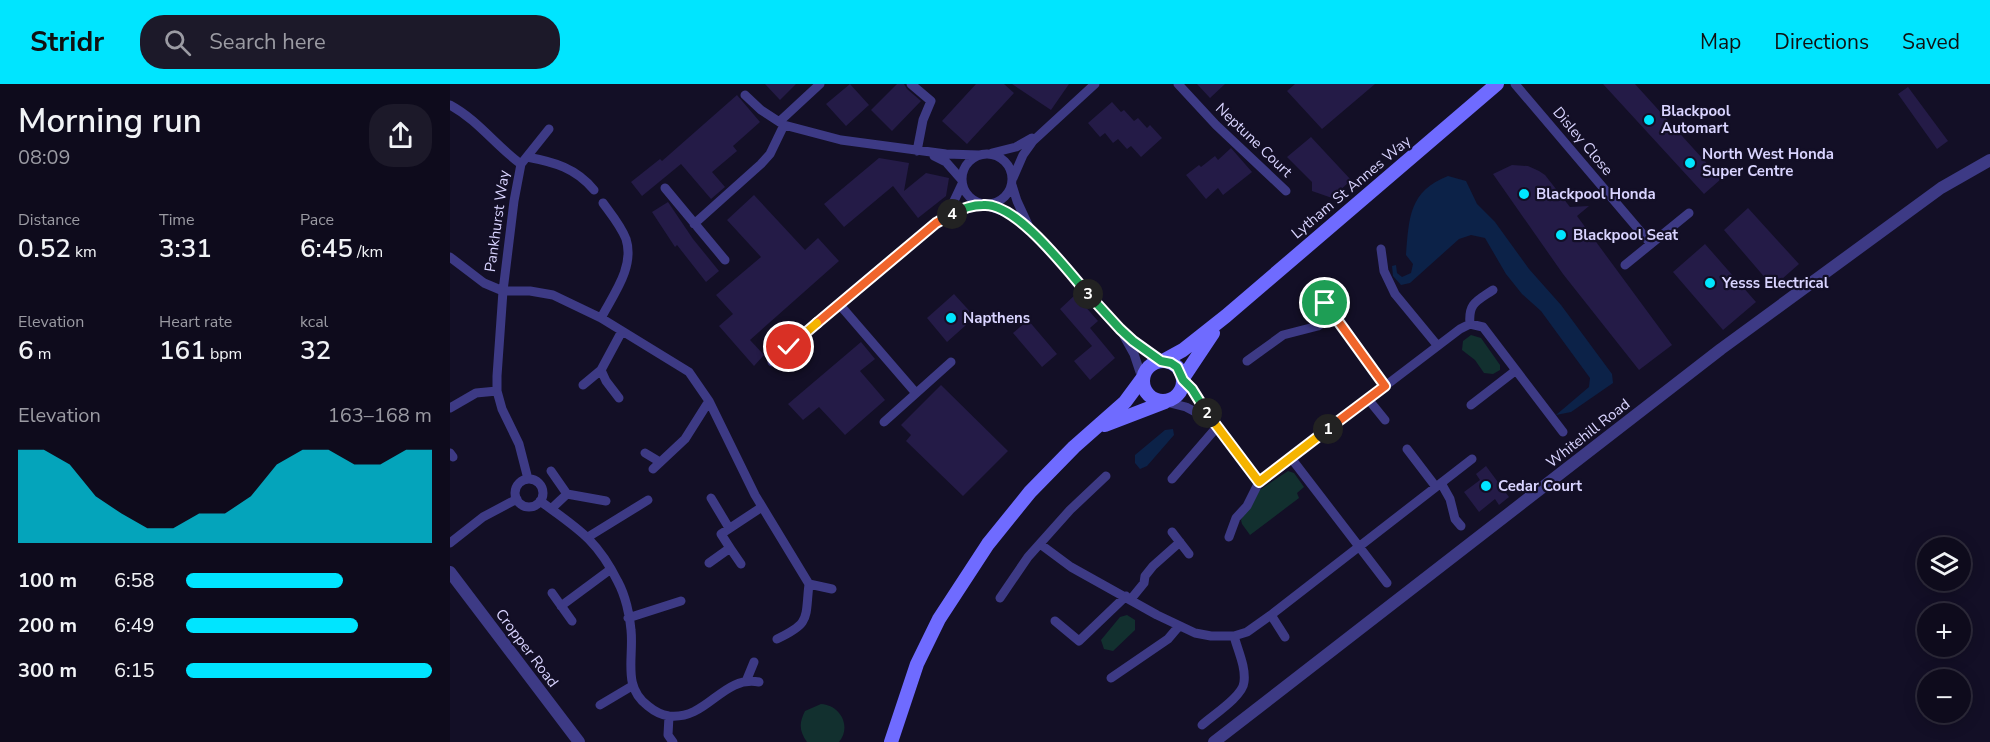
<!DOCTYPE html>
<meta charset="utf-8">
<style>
:root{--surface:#0e0b1c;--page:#1c1929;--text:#f1f3f6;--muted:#9b9ba3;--line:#2e2b3b;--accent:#00e5ff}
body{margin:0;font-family:"Nunito Sans",sans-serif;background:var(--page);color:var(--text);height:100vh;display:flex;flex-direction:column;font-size:22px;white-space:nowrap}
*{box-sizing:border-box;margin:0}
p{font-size:20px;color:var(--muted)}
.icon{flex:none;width:33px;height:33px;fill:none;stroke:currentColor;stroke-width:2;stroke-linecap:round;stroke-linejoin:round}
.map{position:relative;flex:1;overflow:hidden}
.drawer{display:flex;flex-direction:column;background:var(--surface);width:450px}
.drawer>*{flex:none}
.controls{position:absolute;left:1467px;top:453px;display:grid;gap:12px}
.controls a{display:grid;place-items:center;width:54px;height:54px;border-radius:50%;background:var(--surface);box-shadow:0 3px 15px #0003,0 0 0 2px var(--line);font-size:30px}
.pin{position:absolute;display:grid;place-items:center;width:51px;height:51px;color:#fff;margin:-26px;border:3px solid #fff;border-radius:50%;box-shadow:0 2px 6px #0007}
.km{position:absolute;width:30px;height:30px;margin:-15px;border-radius:50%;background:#222;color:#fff;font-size:16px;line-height:30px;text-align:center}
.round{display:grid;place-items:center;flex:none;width:63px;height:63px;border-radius:24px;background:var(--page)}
.overview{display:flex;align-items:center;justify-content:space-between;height:102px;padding:0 18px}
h1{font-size:33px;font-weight:600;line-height:45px}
.figures{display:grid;grid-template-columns:repeat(3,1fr);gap:9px;height:102px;padding:6px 18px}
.figures div{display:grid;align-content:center}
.figures b{font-size:26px;font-weight:600}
.figures small{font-size:16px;font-weight:400}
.figures p{font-size:16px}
.chart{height:168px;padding:12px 18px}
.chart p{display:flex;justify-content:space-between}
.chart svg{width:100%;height:108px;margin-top:6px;fill:var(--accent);opacity:.7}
ul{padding:0 18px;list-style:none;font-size:20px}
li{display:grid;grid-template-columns:96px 72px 1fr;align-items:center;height:45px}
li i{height:15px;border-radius:8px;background:var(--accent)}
header{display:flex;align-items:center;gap:36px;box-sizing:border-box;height:84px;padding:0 30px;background:var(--accent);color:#111}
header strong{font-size:28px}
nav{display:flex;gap:33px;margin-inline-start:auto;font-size:21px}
.search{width:420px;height:54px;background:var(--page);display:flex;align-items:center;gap:15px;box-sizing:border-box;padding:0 21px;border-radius:24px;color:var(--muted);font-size:22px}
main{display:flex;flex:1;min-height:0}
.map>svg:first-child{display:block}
.green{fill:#12302f}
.water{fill:#0c2248}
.building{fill:#241b47}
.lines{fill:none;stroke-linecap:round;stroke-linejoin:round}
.minor{stroke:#3d3a85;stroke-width:9}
.tertiary{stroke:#3d3a85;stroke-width:12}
.secondary{stroke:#6f6bff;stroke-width:14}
.split-1-casing{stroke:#fff;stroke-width:12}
.split-2-casing{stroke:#fff;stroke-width:12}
.split-3-casing{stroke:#fff;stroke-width:12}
.split-4-casing{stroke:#fff;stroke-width:12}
.split-5-casing{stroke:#fff;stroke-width:12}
.split-6-casing{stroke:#fff;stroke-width:12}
.split-1{stroke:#f0652b;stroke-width:8}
.split-2{stroke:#f5b400;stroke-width:8}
.split-3{stroke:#22a559;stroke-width:8}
.split-4{stroke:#22a559;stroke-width:8}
.split-5{stroke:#f0652b;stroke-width:8}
.split-6{stroke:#f5b400;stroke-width:8}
.poi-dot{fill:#00e5ff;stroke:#130f26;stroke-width:2}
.labels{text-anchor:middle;stroke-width:4.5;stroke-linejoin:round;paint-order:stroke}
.poi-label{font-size:15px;font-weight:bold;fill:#d9d4ff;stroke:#130f26;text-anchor:start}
.street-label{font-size:15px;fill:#d9d4ff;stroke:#130f26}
</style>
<header>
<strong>Stridr</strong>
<div class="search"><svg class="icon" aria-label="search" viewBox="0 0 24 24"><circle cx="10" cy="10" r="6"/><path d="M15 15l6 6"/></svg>Search here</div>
<nav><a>Map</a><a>Directions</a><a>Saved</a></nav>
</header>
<main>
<section class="drawer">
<div class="overview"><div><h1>Morning run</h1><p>08:09</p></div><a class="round"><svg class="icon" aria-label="share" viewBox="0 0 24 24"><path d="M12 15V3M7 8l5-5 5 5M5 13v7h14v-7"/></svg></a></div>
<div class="figures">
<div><p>Distance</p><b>0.52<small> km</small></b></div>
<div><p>Time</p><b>3:31</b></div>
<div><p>Pace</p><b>6:45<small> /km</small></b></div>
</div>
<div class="figures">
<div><p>Elevation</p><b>6<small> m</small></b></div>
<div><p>Heart rate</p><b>161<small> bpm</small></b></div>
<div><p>kcal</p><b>32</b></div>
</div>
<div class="chart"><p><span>Elevation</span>163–168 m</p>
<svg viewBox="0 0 160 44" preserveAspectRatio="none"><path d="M0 44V6L10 6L20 12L30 25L40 32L50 38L60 38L70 32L80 32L90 25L100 12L110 6L120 6L130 12L140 12L150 6L160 6V44z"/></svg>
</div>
<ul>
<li><b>100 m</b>6:58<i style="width:64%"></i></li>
<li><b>200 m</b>6:49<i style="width:70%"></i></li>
<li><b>300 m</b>6:15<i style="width:100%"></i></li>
</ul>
</section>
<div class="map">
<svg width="1540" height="658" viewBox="0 0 1540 658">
<rect width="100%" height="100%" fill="#130f26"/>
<path class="green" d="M1021,251L1031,254L1050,281V286L1043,290L1034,289L1025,276L1012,266L1013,257Z
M838,387L844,389L854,403L847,409L849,414L800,451L792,440L791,436L805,409Z
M677,531L685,536V546L663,567L654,565L651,556L670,533Z
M371,620C390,621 402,642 389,658H357C349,647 349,639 355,627Z"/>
<path class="water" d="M998,92L1016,97L1027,120L1045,138L1079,185L1111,221L1162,290L1163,299L1121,328L1106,331L1139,303L1140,294L1091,227L1072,210L1056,190L1035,154L1021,151L1009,155L960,199L951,201L943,192L942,182L946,181L947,189L952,193L961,189L963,180L956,171C959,134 959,107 998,92Z
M723,345L724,351L697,382L690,385L685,379V371L715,346Z"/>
<path class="building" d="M315,0H346L330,16Z
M400,0L419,21L396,42L376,20Z
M447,0H454L457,5L471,17L442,47L421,26Z
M526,0H554L564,9L517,60L492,37Z
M562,0H619L601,26Z
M747,0H775L760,14Z
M845,0H925L872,45L837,7Z
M1153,0H1185L1271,95L1254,110Z
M1458,3L1498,57L1487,65L1448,10Z
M287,11L310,38L283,62L287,67L262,88L275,103L261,115L231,80L192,112L181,98L210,75L212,77Z
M662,18L671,28L674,26L684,37L688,34L697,44L700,41L712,54L691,73L681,62L677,65L668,55L663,59L655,49L650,53L638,39Z
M861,53L901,96L882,114L862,107V98L837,73Z
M781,64L802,88L773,111L768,104L756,115L736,91L749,81L751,83L765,72L768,76Z
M429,74L459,79L454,107L476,89L499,94L496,112L468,134L443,102L394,143L374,120Z
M1062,81L1078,82L1089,87L1095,91L1120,123L1139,122L1127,132L1222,261L1189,286L1113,190L1043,90Z
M304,111L355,166L368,154L389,177L300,256L314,271L304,282L269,242L283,230L266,211L311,173L277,136Z
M218,118L243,155L269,187L256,198L227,161L225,163L202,128Z
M1298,124L1349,180L1323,203L1274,146Z
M1255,160L1306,218L1273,246L1223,188Z
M504,210L525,233L497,258L477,234Z
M625,211L648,237L640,244L665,274L640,296L624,277L642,262L610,225Z
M578,236L607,270L592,283L563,249Z
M411,258L425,275L410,287L435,316L395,351L369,323L353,336L338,320Z
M491,301L558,367L513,412L456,357L461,351L451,341Z
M1036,382L1059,413L1049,421L1045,415L1029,428L1014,408L1030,396L1026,390Z"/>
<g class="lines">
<path class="minor" d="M461,0L481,17L473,36L467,67
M728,0L766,41L836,107
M1065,0L1201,160
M295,11L311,26L334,41L391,56L496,70L529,71
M0,21C28,36 46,62 71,80
M330,37L370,0
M542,69L566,63L582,54
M512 95a25 25 0 1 1 50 0a25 25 0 1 1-50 0Z
M484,72L496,78L511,95
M77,73C104,78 126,84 144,106
M563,94L573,71L583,57L645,0
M562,101L567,117L579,143
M215,104L275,176
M536,121L560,130L580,145L670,245L711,277
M491,133L504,117L512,100
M244,140L311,80L320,70L334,41
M931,165L934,187L945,210L987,261
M0,173L34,199L53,207H80L103,211L151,234L239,288L259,317L305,411L359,500L382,505
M1175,181L1239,129
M875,219L935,302
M389,220L465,308
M151,234C163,211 185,183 176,155C171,142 161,130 153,119
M1020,240C1018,219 1027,217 1043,206
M674,252L684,270L692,294
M797,277L833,251L868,242L884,231
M322,278L420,193L486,139L508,127L534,120
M733,295L809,398L1010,245L1020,240L1033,243L1113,348
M133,301L151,286
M169,314L156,297L151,286L172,247
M918,315L935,336
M716,318L736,323L757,334
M1021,321L1065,287
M0,324L26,309L47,307
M434,338L501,278
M957,365L986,403
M0,369L3,373
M195,369L210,378
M841,374L937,499
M203,385L235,355L259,317
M101,387L117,410
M78,395L69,360L52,325L47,307V292L53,207L64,117L71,80L99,45
M722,395L767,343
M65 409a14 14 0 1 1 28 0a14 14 0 1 1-28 0Z
M991,399L1000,415L1005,435L1011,442
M261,414L279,444
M90,417C127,444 147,455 168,498C175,511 180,531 181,546C184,574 172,603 198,622C204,627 212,631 219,632C258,636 272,591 309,598
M101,425L117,410L156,417
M722,448L739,470
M138,453L198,416
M779,453L786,434L797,422L809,398
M0,459L33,433L67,415
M590,460L621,483L707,531L745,549L761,552H784L797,548L821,531L1022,375
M280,464L291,480
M259,479L280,464L271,450L312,423
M102,509L122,537
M550,514L578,473L620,426L656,392
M681,515L694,499L695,492L703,482L730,458
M111,522L161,485
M821,531L835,553
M178,534L231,517
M605,537L629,557L676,512
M327,555C361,539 355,535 359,500
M661,594L718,555L729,542
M297,595L304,578
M150,621L182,602
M219,632L218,651L223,658
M752,641C763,631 793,612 794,598C796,583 788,567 784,552"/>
<path class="tertiary" d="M0,488L129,658
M764,658L1271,265L1491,104L1540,76"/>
<path class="secondary" d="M693 297a20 20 0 1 1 40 0a20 20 0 1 1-40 0Z
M713,277L733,266L776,232L1047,0
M733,294L763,249
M655,341L715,318
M441,658L467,580L489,535L538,460L580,408L624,363L675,318L692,295"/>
</g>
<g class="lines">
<defs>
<path id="split-1" d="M875,219L935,302L878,345"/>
<path id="split-2" d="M757,329L809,398L878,345"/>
<path id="split-3" d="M638,210L670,245L683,257L711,277L721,279L727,283L733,296L742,305L757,329"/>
<path id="split-4" d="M502,130C511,125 523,121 533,121C566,118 617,186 638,210"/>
<path id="split-5" d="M367,239L486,139L502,130"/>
<path id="split-6" d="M339,263L367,239"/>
</defs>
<use href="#split-1" class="split-1-casing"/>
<use href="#split-2" class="split-2-casing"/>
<use href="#split-3" class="split-3-casing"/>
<use href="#split-4" class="split-4-casing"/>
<use href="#split-5" class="split-5-casing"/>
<use href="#split-6" class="split-6-casing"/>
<use href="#split-1" class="split-1"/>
<use href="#split-2" class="split-2"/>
<use href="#split-3" class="split-3"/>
<use href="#split-4" class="split-4"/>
<use href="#split-5" class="split-5"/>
<use href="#split-6" class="split-6"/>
</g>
<g class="poi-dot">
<circle cx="1199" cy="36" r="6"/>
<circle cx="1240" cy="79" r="6"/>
<circle cx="1074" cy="110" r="6"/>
<circle cx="1111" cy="151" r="6"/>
<circle cx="1260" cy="199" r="6"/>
<circle cx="501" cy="234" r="6"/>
<circle cx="1036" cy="402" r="6"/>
</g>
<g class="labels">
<g class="poi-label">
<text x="1211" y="32">Blackpool<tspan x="1211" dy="17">Automart</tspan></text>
<text x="1252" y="75">North West Honda<tspan x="1252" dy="17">Super Centre</tspan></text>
<text x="1086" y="115">Blackpool Honda</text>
<text x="1123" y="156">Blackpool Seat</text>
<text x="1272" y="204">Yesss Electrical</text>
<text x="513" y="239">Napthens</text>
<text x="1048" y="407">Cedar Court</text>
</g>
<g class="street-label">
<text transform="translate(804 56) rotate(44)" y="5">Neptune Court</text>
<text transform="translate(1133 57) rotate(50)" y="5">Disley Close</text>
<text transform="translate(901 103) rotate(-40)" y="5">Lytham St Annes Way</text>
<text transform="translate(47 137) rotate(-82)" y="5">Pankhurst Way</text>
<text transform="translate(1138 349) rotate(-38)" y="5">Whitehill Road</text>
<text transform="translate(77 564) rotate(53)" y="5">Cropper Road</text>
</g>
</g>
</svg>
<div class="controls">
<a><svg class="icon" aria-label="layers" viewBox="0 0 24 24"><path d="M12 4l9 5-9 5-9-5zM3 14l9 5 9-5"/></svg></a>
<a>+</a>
<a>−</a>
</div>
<div class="pin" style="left:875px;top:219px;background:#1e9e55"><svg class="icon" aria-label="arrive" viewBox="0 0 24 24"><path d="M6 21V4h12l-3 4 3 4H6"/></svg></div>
<div class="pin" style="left:339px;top:263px;background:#d93025"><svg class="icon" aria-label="check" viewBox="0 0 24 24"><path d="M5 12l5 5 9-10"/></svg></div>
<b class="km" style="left:878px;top:345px">1</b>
<b class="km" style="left:757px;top:329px">2</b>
<b class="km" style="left:638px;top:210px">3</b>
<b class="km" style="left:502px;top:130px">4</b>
</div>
</main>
